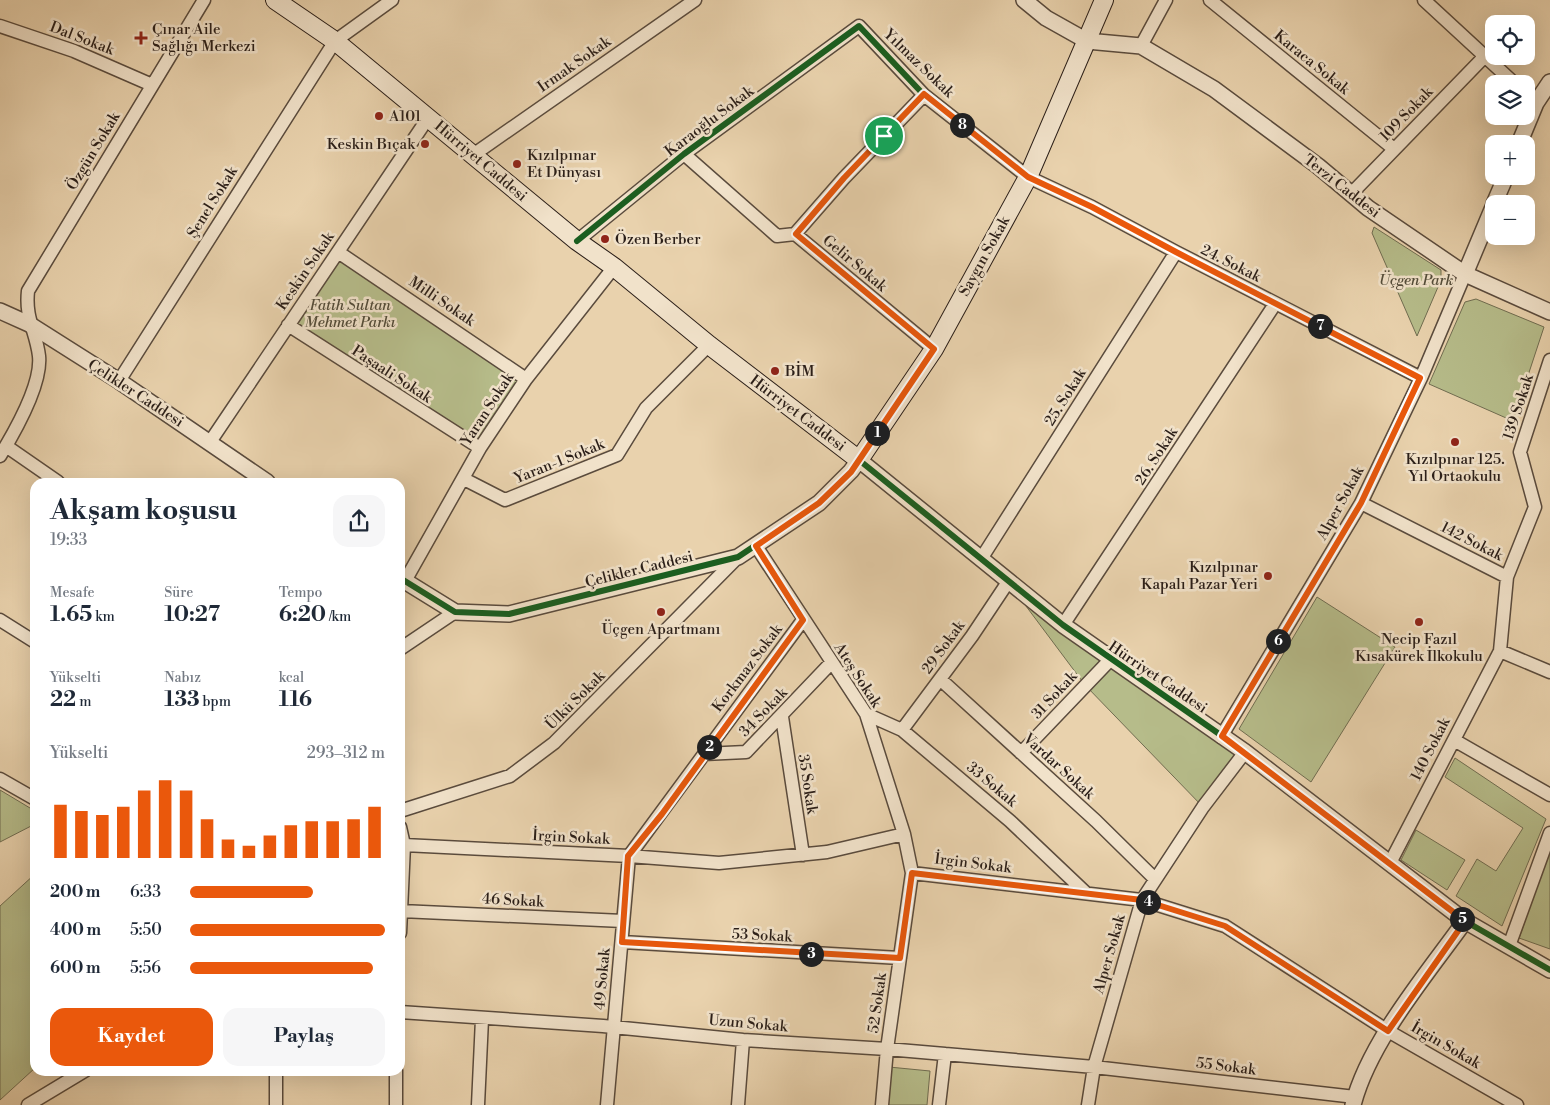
<!DOCTYPE html>
<html lang="tr">
<meta charset="utf-8">
<style>
:root{--surface:#fff;--page:#f6f6f7;--text:#1f2937;--muted:#747a83;--accent:#ea580c}
body{margin:0;font-family:"Libre Bodoni",serif;background:var(--page);color:var(--text);height:100vh;display:flex;flex-direction:column;font-size:19px;white-space:nowrap}
*{box-sizing:border-box;margin:0}
p{font-size:16px;color:var(--muted)}
.icon{flex:none;width:28px;height:28px;fill:none;stroke:currentColor;stroke-width:2;stroke-linecap:round;stroke-linejoin:round}
.map{position:relative;flex:1;overflow:hidden}
.sheet{position:absolute;left:30px;top:478px;width:375px;height:598px;display:flex;flex-direction:column;background:var(--surface);border-radius:15px;box-shadow:0 5px 20px #0002}
.sheet>*{flex:none}
.controls{position:absolute;left:1485px;top:15px;display:grid;gap:10px}
.controls a{display:grid;place-items:center;width:50px;height:50px;border-radius:10px;background:var(--surface);box-shadow:0 5px 20px #0002;font-size:25px}
.pin{position:absolute;display:grid;place-items:center;width:42px;height:42px;color:#fff;margin:-21px;border:2px solid #fff;border-radius:50%;box-shadow:0 1px 5px #0007}
.km{position:absolute;width:25px;height:25px;margin:-12px;border-radius:50%;background:#222;color:#fff;font-size:14px;line-height:25px;text-align:center}
.round{display:grid;place-items:center;flex:none;width:52px;height:52px;border-radius:15px;background:var(--page)}
.overview{display:flex;align-items:center;justify-content:space-between;height:85px;padding:0 20px}
h1{font-size:28px;font-weight:700;line-height:38px}
.metrics{display:grid;grid-template-columns:repeat(3,1fr);gap:8px;height:85px;padding:5px 20px}
.metrics div{display:grid;align-content:center}
.metrics b{font-size:21px;font-weight:700}
.metrics small{font-size:14px;font-weight:400}
.metrics p{font-size:14px}
.chart{height:140px;padding:10px 20px}
.chart p{display:flex;justify-content:space-between}
.chart svg{width:100%;height:90px;margin-top:5px;stroke:var(--accent);stroke-width:6}
.button{display:flex;gap:10px;margin-top:auto;padding:10px 20px}
.button a{flex:1;height:58px;border-radius:15px;background:var(--accent);color:#fff;font-size:20px;font-weight:700;line-height:58px;text-align:center}
.button a+a{background:var(--page);color:var(--text)}
ul{padding:0 20px;list-style:none;font-size:16px}
li{display:grid;grid-template-columns:80px 60px 1fr;align-items:center;height:38px}
li i{height:12px;border-radius:6px;background:var(--accent)}
.map>svg:first-child{display:block}
.green{fill:#b6bc8a;stroke:#706d51}
.lines{fill:none;stroke-linecap:round;stroke-linejoin:round}
.minor-casing{stroke:#5a4b3d;stroke-width:15}
.tertiary-casing{stroke:#5a4b3d;stroke-width:18}
.secondary-casing{stroke:#2a1e18;stroke-width:20}
.minor{stroke:#f1e2ca;stroke-width:12}
.tertiary{stroke:#f1e2ca;stroke-width:15}
.secondary{stroke:#f1e2ca;stroke-width:18}
.cycleway-casing{stroke:#f1e2ca;stroke-width:9}
.cycleway{stroke:#1b5e20;stroke-width:6}
.route-casing{stroke:#fff;stroke-width:10}
.route{stroke:#ea580c;stroke-width:6}
.poi-dot{fill:#8f2418;stroke:#f1e2ca;stroke-width:2}
.labels{text-anchor:middle;stroke-width:5;stroke-linejoin:round;paint-order:stroke}
.poi-label{font-size:15px;fill:#2a1e18;stroke:#f1e2ca;text-anchor:start}
.street-label{font-size:15px;fill:#2a1e18;stroke:#f1e2ca}
.park-label{font-size:15px;font-style:italic;fill:#544d3a;stroke:#f1e2ca}
</style>
<div class="map">
<svg width="1550" height="1105" viewBox="0 0 1550 1105">
<rect width="100%" height="100%" fill="#e9d2ad"/>
<filter id="stains"><feTurbulence type="fractalNoise" baseFrequency=".004" numOctaves="4"/><feColorMatrix values="0 0 0 0 .2 0 0 0 0 .09 0 0 0 0 .02 0 0 0 .5 -.17"/></filter>
<radialGradient id="worn" r=".72"><stop offset=".6" stop-color="#630" stop-opacity="0"/><stop offset="1" stop-color="#630" stop-opacity=".3"/></radialGradient>
<path class="green" d="M1374,227L1441,270V280L1417,336L1372,233Z
M337,256L520,379L477,442L291,324Z
M1476,299L1544,327L1513,421L1429,384L1465,302Z
M1008,582L1245,752L1203,807L1085,685Z
M1317,597L1395,647L1311,782L1239,729Z
M1455,758L1546,819L1502,926L1456,896L1477,859L1496,871L1523,828L1445,777Z
M0,790L35,811V824L0,842Z
M1416,830L1465,860L1447,890L1401,860Z
M1550,850V949L1519,938Z
M35,874V1068L0,1100V906Z
M889,1067L930,1071L927,1105H886Z"/>
<g class="lines">
<defs>
<path id="minor" d="M1210,0L1394,149
M1424,0L1515,84
M0,26L74,51L152,85
M1141,46L1166,0
M1526,94L1536,103
M684,154L777,236L795,234L934,349
M473,155L695,0
M1351,194L1485,56
M795,234L844,178L924,95
M577,241L684,154L859,26L924,95L1028,177L1092,207L1176,252L1421,378
M338,252L526,379
M288,325L480,448
M119,381L335,41L392,0
M210,442L428,118
M6,446L58,482
M0,456C14,433 42,384 39,356C36,331 25,319 28,291L204,0
M464,479L505,500L617,455L646,408L709,345
M1361,503L1507,577
M756,546L866,714L904,834L912,873L887,1049L882,1105
M981,559L1176,252
M405,581L480,448L526,379L614,267
M0,620L35,642
M1063,625L1275,304
M400,649L455,612
M1500,651L1550,672
M940,679L1096,821L1155,879
M866,714L902,730L1010,821L1086,893
M782,717L803,855
M902,730L972,636L1008,582
M1221,737L1361,503L1421,378L1465,274
M1454,740L1550,795
M1021,753L1110,660
M704,754L746,752L831,663
M0,779L35,799
M400,811L510,776L554,743L738,557
M400,827L404,845L400,933
M404,845L629,856L719,863L827,852L904,834
M1390,863L1500,651L1507,577L1535,507L1520,452L1550,360
M912,873L1142,900L1225,926L1388,1031L1517,1105
M401,911L623,921
M622,942L900,958
M1509,946L1550,833
M400,1012L603,1026L743,1040L887,1049L1094,1067L1355,1097
M276,1070V1105
M28,1105L86,1070
M396,1105V1070
M478,1105L482,1019
M607,1105L629,856L803,620
M738,1105L743,1040
M939,1105L945,1054
M1088,1105L1094,1067L1142,900L1203,807L1245,752"/>
<path id="tertiary" d="M1024,0L1046,18L1087,41L1141,46L1214,89L1318,166L1368,208L1465,274L1550,312
M1519,144L1536,103L1550,82
M1494,204L1506,176
M1465,274L1494,205
M0,311L29,324L119,381L267,482
M400,578L455,612L509,614L738,557L819,503L851,471L859,460L1063,625L1245,752L1465,921L1550,970
M1353,1105C1369,1042 1427,974 1465,921"/>
<path id="secondary" d="M275,0L335,41L577,241L614,267L709,345L859,460L934,349L1028,177L1104,0"/>
</defs>
<use href="#minor" class="minor-casing"/>
<use href="#tertiary" class="tertiary-casing"/>
<use href="#secondary" class="secondary-casing"/>
<use href="#minor" class="minor"/>
<use href="#tertiary" class="tertiary"/>
<use href="#secondary" class="secondary"/>
<defs>
<path id="cycleway" d="M577,241L684,154L859,26L924,95L1028,177L1092,207L1176,252L1421,378
M400,578L455,612L509,614L738,557L819,503L851,471L859,460L1063,625L1245,752L1465,921L1550,970"/>
</defs>
<use href="#cycleway" class="cycleway-casing"/>
<use href="#cycleway" class="cycleway"/>
</g>
<g class="lines">
<defs>
<path id="route" d="M924,94L1028,177L1092,207L1176,252L1420,378L1361,503L1222,736L1465,921L1388,1031L1225,926L1142,900L912,873L900,958L622,942L628,856L662,814L803,620L756,546L819,503L851,472L934,349L796,234L844,178Z"/>
</defs>
<use href="#route" class="route-casing"/>
<use href="#route" class="route"/>
</g>
<g class="poi-dot">
<path d="M138.5 30.5h5v5h5v5h-5v5h-5v-5h-5v-5h5z"/>
<circle cx="379" cy="116" r="5"/>
<circle cx="425" cy="144" r="5"/>
<circle cx="517" cy="164" r="5"/>
<circle cx="605" cy="239" r="5"/>
<circle cx="775" cy="371" r="5"/>
<circle cx="1455" cy="442" r="5"/>
<circle cx="1268" cy="576" r="5"/>
<circle cx="661" cy="612" r="5"/>
<circle cx="1419" cy="622" r="5"/>
</g>
<g class="labels">
<g class="poi-label">
<text x="152" y="34">Çınar Aile<tspan x="152" dy="17">Sağlığı Merkezi</tspan></text>
<text x="389" y="121">A101</text>
<text x="415" y="149" text-anchor="end">Keskin Bıçak</text>
<text x="527" y="160">Kızılpınar<tspan x="527" dy="17">Et Dünyası</tspan></text>
<text x="615" y="244">Özen Berber</text>
<text x="785" y="376">BİM</text>
<text x="1455" y="464" text-anchor="middle">Kızılpınar 125.<tspan x="1455" dy="17">Yıl Ortaokulu</tspan></text>
<text x="1258" y="572" text-anchor="end">Kızılpınar<tspan x="1258" dy="17">Kapalı Pazar Yeri</tspan></text>
<text x="661" y="634" text-anchor="middle">Üçgen Apartmanı</text>
<text x="1419" y="644" text-anchor="middle">Necip Fazıl<tspan x="1419" dy="17">Kısakürek İlkokulu</tspan></text>
</g>
<g class="street-label">
<text transform="translate(82 38) rotate(21)" y="5">Dal Sokak</text>
<text transform="translate(1312 62) rotate(39)" y="5">Karaca Sokak</text>
<text transform="translate(919 63) rotate(44)" y="5">Yılmaz Sokak</text>
<text transform="translate(574 64) rotate(-35)" y="5">Irmak Sokak</text>
<text transform="translate(1406 114) rotate(-46)" y="5">109 Sokak</text>
<text transform="translate(709 121) rotate(-37)" y="5">Karaoğlu Sokak</text>
<text transform="translate(93 151) rotate(-59)" y="5">Özgün Sokak</text>
<text transform="translate(481 161) rotate(40)" y="5">Hürriyet Caddesi</text>
<text transform="translate(1342 186) rotate(38)" y="5">Terzi Caddesi</text>
<text transform="translate(212 202) rotate(-58)" y="5">Şenel Sokak</text>
<text transform="translate(984 256) rotate(-61)" y="5">Saygın Sokak</text>
<text transform="translate(855 263) rotate(40)" y="5">Gelir Sokak</text>
<text transform="translate(1231 263) rotate(27)" y="5">24. Sokak</text>
<text transform="translate(305 271) rotate(-56)" y="5">Keskin Sokak</text>
<text transform="translate(442 301) rotate(34)" y="5">Milli Sokak</text>
<text transform="translate(392 374) rotate(33)" y="5">Paşaali Sokak</text>
<text transform="translate(136 393) rotate(33)" y="5">Çelikler Caddesi</text>
<text transform="translate(1065 397) rotate(-58)" y="5">25. Sokak</text>
<text transform="translate(1518 407) rotate(-72)" y="5">139 Sokak</text>
<text transform="translate(487 409) rotate(-57)" y="5">Yaran Sokak</text>
<text transform="translate(798 413) rotate(37)" y="5">Hürriyet Caddesi</text>
<text transform="translate(1156 456) rotate(-57)" y="5">26. Sokak</text>
<text transform="translate(559 461) rotate(-22)" y="5">Yaran-1 Sokak</text>
<text transform="translate(1340 503) rotate(-61)" y="5">Alper Sokak</text>
<text transform="translate(1472 541) rotate(27)" y="5">142 Sokak</text>
<text transform="translate(639 569) rotate(-14)" y="5">Çelikler Caddesi</text>
<text transform="translate(943 647) rotate(-54)" y="5">29 Sokak</text>
<text transform="translate(747 668) rotate(-53)" y="5">Korkmaz Sokak</text>
<text transform="translate(858 675) rotate(57)" y="5">Ateş Sokak</text>
<text transform="translate(1158 677) rotate(34)" y="5">Hürriyet Caddesi</text>
<text transform="translate(1054 695) rotate(-47)" y="5">31 Sokak</text>
<text transform="translate(575 700) rotate(-45)" y="5">Ülkü Sokak</text>
<text transform="translate(763 712) rotate(-46)" y="5">34 Sokak</text>
<text transform="translate(1430 749) rotate(-63)" y="5">140 Sokak</text>
<text transform="translate(1059 766) rotate(42)" y="5">Vardar Sokak</text>
<text transform="translate(808 784) rotate(81)" y="5">35 Sokak</text>
<text transform="translate(992 784) rotate(40)" y="5">33 Sokak</text>
<text transform="translate(571 837) rotate(3)" y="5">İrgin Sokak</text>
<text transform="translate(973 863) rotate(7)" y="5">İrgin Sokak</text>
<text transform="translate(513 900) rotate(3)" y="5">46 Sokak</text>
<text transform="translate(762 935) rotate(3)" y="5">53 Sokak</text>
<text transform="translate(1109 954) rotate(-74)" y="5">Alper Sokak</text>
<text transform="translate(602 979) rotate(-85)" y="5">49 Sokak</text>
<text transform="translate(877 1003) rotate(-82)" y="5">52 Sokak</text>
<text transform="translate(748 1023) rotate(5)" y="5">Uzun Sokak</text>
<text transform="translate(1446 1045) rotate(30)" y="5">İrgin Sokak</text>
<text transform="translate(1226 1066) rotate(7)" y="5">55 Sokak</text>
</g>
<g class="park-label">
<text x="1416" y="285">Üçgen Park</text>
<text x="350" y="310">Fatih Sultan<tspan x="350" dy="17">Mehmet Parkı</tspan></text>
</g>
</g>
<rect width="100%" height="100%" filter="url(#stains)"/>
<rect width="100%" height="100%" fill="url(#worn)"/>
</svg>
<div class="controls">
<a><svg class="icon" aria-label="locate" viewBox="0 0 24 24"><circle cx="12" cy="12" r="6"/><path d="M12 2v4M12 18v4M2 12h4M18 12h4"/></svg></a>
<a><svg class="icon" aria-label="layers" viewBox="0 0 24 24"><path d="M12 4l9 5-9 5-9-5zM3 14l9 5 9-5"/></svg></a>
<a>+</a>
<a>−</a>
</div>
<div class="pin" style="left:884px;top:136px;background:#1e9e55"><svg class="icon" aria-label="arrive" viewBox="0 0 24 24"><path d="M6 21V4h12l-3 4 3 4H6"/></svg></div>
<b class="km" style="left:877px;top:433px">1</b>
<b class="km" style="left:709px;top:747px">2</b>
<b class="km" style="left:811px;top:954px">3</b>
<b class="km" style="left:1148px;top:902px">4</b>
<b class="km" style="left:1462px;top:919px">5</b>
<b class="km" style="left:1278px;top:641px">6</b>
<b class="km" style="left:1320px;top:326px">7</b>
<b class="km" style="left:962px;top:125px">8</b>
<section class="sheet">
<div class="overview"><div><h1>Akşam koşusu</h1><p>19:33</p></div><a class="round"><svg class="icon" aria-label="share" viewBox="0 0 24 24"><path d="M12 15V3M7 8l5-5 5 5M5 13v7h14v-7"/></svg></a></div>
<div class="metrics">
<div><p>Mesafe</p><b>1.65<small> km</small></b></div>
<div><p>Süre</p><b>10:27</b></div>
<div><p>Tempo</p><b>6:20<small> /km</small></b></div>
</div>
<div class="metrics">
<div><p>Yükselti</p><b>22<small> m</small></b></div>
<div><p>Nabız</p><b>133<small> bpm</small></b></div>
<div><p>kcal</p><b>116</b></div>
</div>
<div class="chart"><p><span>Yükselti</span>293–312 m</p>
<svg viewBox="0 0 160 44" preserveAspectRatio="none"><path d="M5 44V18M15 44V21M25 44V23M35 44V19M45 44V11M55 44V6M65 44V11M75 44V25M85 44V35M95 44V38M105 44V33M115 44V28M125 44V26M135 44V26M145 44V25M155 44V19"/></svg>
</div>
<ul>
<li><b>200 m</b>6:33<i style="width:63%"></i></li>
<li><b>400 m</b>5:50<i style="width:100%"></i></li>
<li><b>600 m</b>5:56<i style="width:94%"></i></li>
</ul>
<div class="button"><a>Kaydet</a><a>Paylaş</a></div>
</section>
</div>
